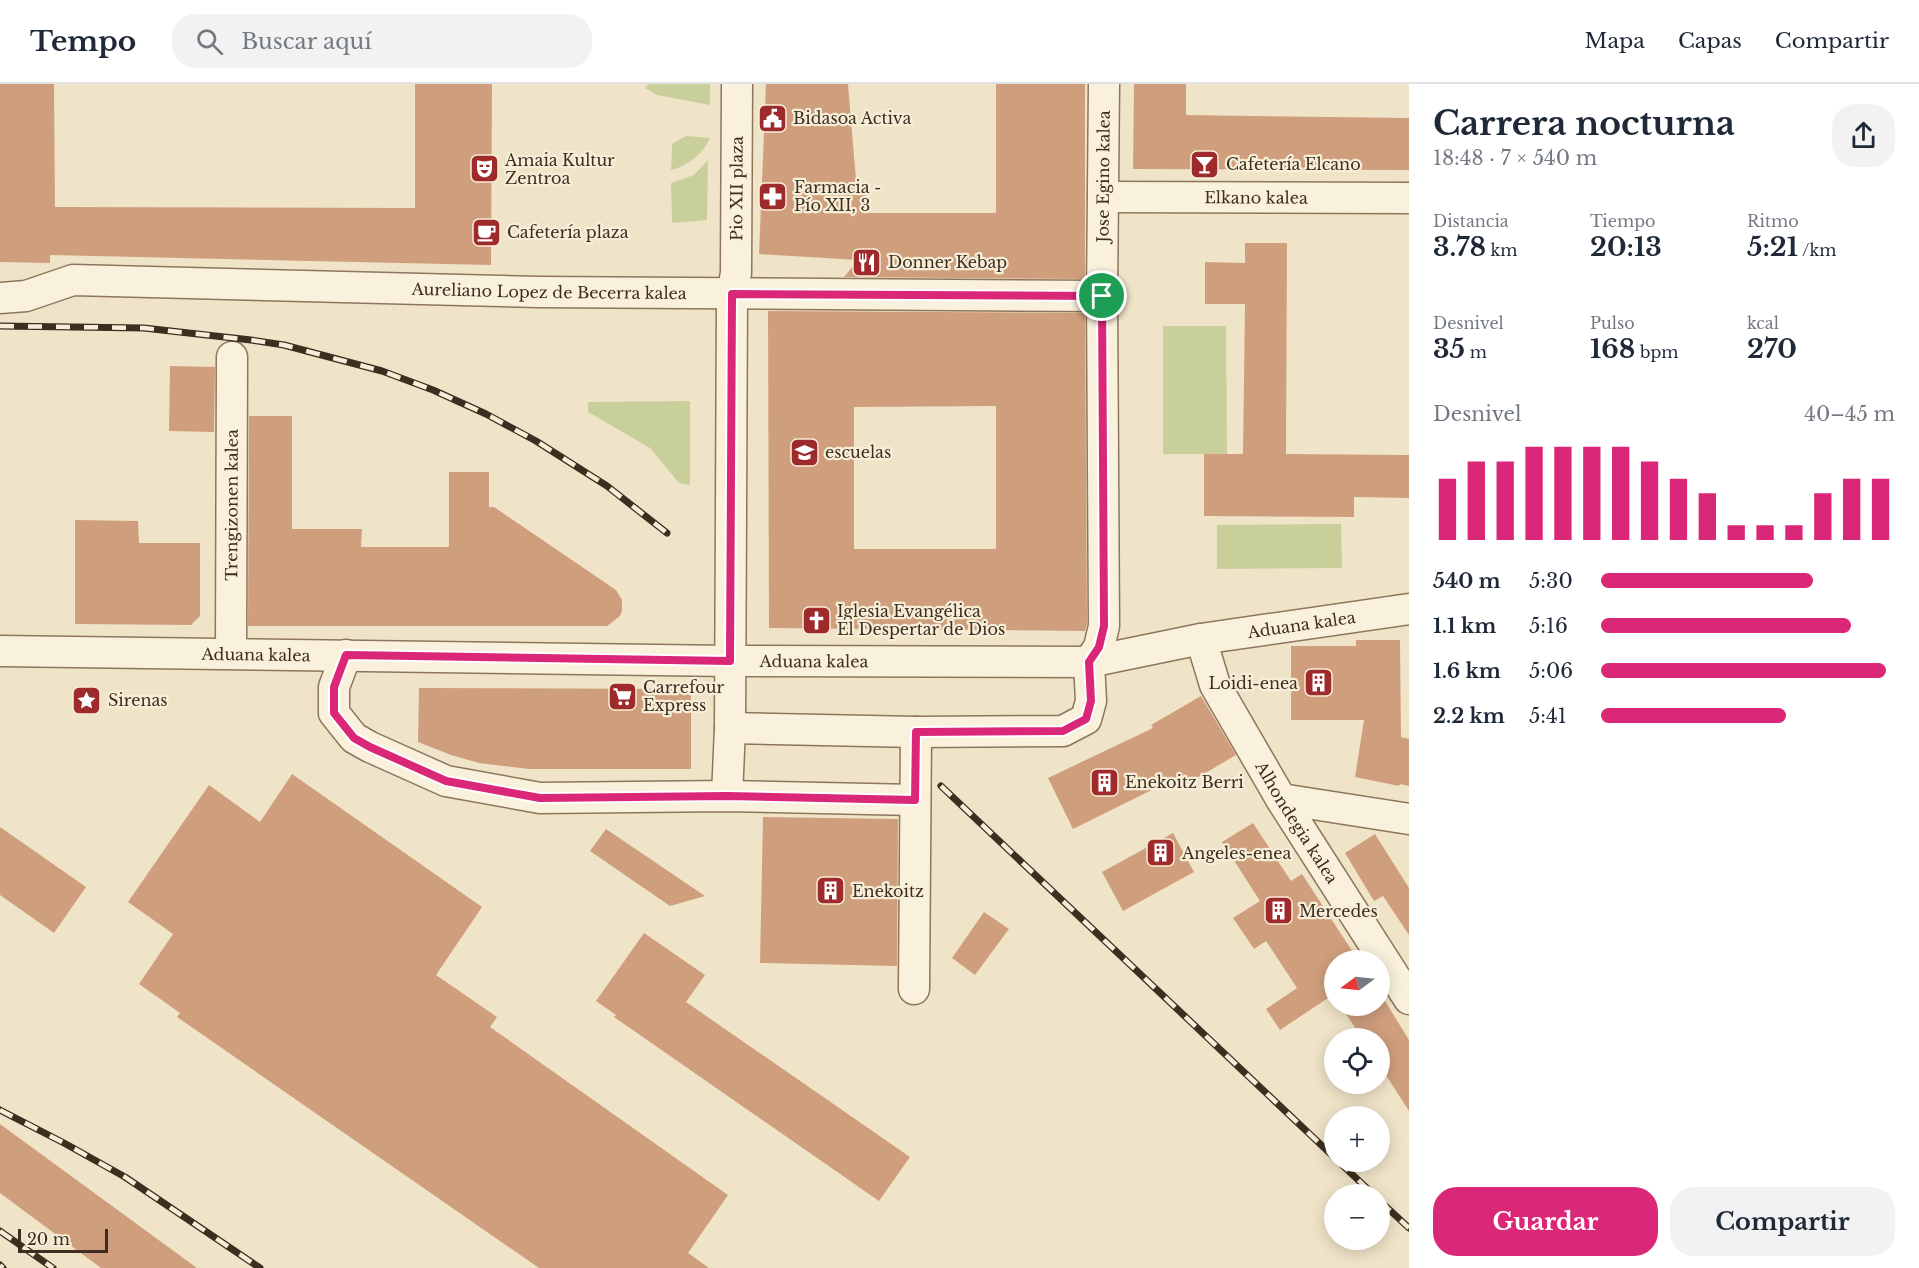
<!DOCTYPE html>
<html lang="es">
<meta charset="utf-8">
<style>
:root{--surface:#fff;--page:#f2f2f3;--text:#1f2937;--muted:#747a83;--line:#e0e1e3;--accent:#db2777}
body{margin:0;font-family:"Libre Baskerville",serif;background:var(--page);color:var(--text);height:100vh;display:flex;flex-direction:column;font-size:22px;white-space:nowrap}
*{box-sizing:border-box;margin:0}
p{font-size:20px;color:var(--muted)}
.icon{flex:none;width:33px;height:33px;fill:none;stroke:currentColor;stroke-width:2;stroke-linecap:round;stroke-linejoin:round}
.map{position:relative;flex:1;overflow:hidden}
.panel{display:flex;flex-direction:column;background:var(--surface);width:510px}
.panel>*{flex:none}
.needle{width:39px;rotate:255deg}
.controls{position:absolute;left:1324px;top:866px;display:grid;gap:12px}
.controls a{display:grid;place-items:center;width:66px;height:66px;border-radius:50%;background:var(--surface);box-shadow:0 3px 15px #0003;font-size:30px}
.scale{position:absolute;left:18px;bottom:15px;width:90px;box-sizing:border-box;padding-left:6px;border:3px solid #3d2e20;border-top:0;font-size:16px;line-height:21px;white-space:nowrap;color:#3d2e20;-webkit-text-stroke:4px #f7eed8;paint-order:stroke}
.pin{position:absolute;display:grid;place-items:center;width:51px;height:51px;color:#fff;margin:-26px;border:3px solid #fff;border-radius:50%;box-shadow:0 2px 6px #0007}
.round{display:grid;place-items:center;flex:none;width:63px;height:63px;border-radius:24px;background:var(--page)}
.head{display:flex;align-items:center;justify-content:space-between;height:102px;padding:0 24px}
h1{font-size:33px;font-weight:800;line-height:45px}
.metrics{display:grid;grid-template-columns:repeat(3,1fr);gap:9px;height:102px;padding:6px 24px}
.metrics div{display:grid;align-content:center}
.metrics b{font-size:26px;font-weight:800}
.metrics small{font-size:16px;font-weight:400}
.metrics p{font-size:16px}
.chart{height:168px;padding:12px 24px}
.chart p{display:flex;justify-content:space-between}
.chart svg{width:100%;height:108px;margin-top:6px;stroke:var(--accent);stroke-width:6}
.primary-button{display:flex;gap:12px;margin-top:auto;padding:12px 24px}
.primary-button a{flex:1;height:69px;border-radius:24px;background:var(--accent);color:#fff;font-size:24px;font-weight:800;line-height:69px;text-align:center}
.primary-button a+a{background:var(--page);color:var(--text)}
ul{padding:0 24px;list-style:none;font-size:20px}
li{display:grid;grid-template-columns:96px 72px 1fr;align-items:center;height:45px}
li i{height:15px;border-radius:8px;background:var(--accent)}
header{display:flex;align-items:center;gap:36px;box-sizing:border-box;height:84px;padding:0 30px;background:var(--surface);border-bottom:2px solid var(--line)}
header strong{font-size:28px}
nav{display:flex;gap:33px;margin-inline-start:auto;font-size:21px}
.search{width:420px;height:54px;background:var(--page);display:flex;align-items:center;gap:15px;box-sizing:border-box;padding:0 21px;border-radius:24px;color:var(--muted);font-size:22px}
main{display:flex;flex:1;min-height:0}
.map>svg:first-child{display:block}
.green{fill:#c9cf9b}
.building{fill:#cf9f7d;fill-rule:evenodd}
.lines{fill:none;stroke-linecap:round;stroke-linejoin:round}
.minor-casing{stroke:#8d765c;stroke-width:33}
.minor{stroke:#faf1dc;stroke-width:30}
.rail-casing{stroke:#3d2e20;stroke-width:7}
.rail{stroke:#f7eed8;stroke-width:4.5;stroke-dasharray:14;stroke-linecap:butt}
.route-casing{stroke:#fff;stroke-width:12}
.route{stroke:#db2777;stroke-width:8}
.labels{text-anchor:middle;stroke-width:4.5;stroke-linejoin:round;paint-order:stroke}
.poi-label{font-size:16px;fill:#3d2e20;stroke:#f7eed8;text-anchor:start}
.street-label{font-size:16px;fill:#3d2e20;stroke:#f7eed8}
</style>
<header>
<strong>Tempo</strong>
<div class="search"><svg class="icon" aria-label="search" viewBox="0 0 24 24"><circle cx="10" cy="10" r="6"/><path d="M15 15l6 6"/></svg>Buscar aquí</div>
<nav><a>Mapa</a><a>Capas</a><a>Compartir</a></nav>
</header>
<main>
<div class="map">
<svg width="1409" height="1184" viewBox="0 0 1409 1184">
<rect width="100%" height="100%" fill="#f0e4c8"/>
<path class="green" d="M649,0H710V21L657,11L645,4Z
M686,52L710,54C703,70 688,82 671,86L672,60Z
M708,76L707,136L672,139L671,99L694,91Z
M1163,242H1226L1227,370H1163Z
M690,317V401L679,399L650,364L588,328V318Z
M1341,440L1342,484L1217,485V441Z"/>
<path class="building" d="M0,0H54L55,123L415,124V0H492L491,181L50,171V179L0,178Z
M766,0H848L856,96L866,101V129H996V0H1085V195L844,193L858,176L759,170Z
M1134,0H1186V31L1409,34V86L1133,85Z
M1245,159H1287L1286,370L1409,371V414L1354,413V433L1204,432V370H1243L1245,220H1205V178L1245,179Z
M768,227L1085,229L1087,540L1085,547L769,544ZM996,322V465H854V323Z
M170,282L215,283L214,348L169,347Z
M249,332H292V445H362L361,463H449V388H489V423H494L616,506L622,516V527L620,532L607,542H248Z
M75,436L138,437L139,459H200V532L191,541L75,540Z
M1356,556H1400L1401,653L1409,655V702L1400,700L1399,702L1355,693L1364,636H1291V562H1356Z
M419,604L691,605V685H529L479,679L451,671L418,658Z
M1201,612L1236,671L1185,701L1180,692L1073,745L1048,694L1153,644L1151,641Z
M292,690L482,823L436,891L497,933L490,943L728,1111L688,1169L709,1184H539L177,933L180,929L139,900L173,850L128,818L209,701L260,738Z
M763,733L898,735L897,882L760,879Z
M1253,739L1291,797L1302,790L1358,876H1335V913L1334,910L1280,946L1266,925L1297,904L1266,857L1254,865L1233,834L1260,817L1222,758Z
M0,743L86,803L54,849L0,811Z
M606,745L705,812L670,822L590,767Z
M1173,749L1194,788L1123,827L1102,788Z
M1375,750L1409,804V851L1383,812L1374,817L1345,769Z
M984,828L1009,845L975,891L952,874Z
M644,849L705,891L686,918L910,1073L879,1117L614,933L616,931L596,917Z
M1380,909L1409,956V1027L1380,982V954H1362L1340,921H1380Z
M0,1040L197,1184H101L0,1109Z"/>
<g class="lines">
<defs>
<g id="minor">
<path id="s1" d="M1103,113L1409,114"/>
<path id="s2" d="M0,214L26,212L73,196L539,208L1102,212"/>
<path id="s3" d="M1201,555L1215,601L1281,715L1409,915"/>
<path id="s4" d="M0,567L730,577L1089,578L1201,555L1409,525"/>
<path id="s5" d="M231,569L232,273"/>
<path d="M346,571L334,603V629L354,654L370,663L446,697L540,714L727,712L915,716"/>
<path id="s6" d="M730,644L916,648L1063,647L1086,635L1091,617L1089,578L1099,563L1104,542L1102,212L1104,0"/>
<path id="s7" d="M727,712L730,644L732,210L736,189L737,0"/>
<path d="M1281,715L1409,735"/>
<path d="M914,905L916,648"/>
</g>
</defs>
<use href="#minor" class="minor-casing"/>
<use href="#minor" class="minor"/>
<defs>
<path id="rail" d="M0,242L144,244L251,256L284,261L382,287L433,306L486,330L536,357L607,402L667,449
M941,702L1335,1074
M0,1026L64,1059L125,1093L260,1184
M1338,1077L1373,1110
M1380,1117L1409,1144
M0,1147L53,1184
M0,1181L3,1184"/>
</defs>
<use href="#rail" class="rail-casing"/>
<use href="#rail" class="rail"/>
</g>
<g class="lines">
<defs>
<path id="route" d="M732,210L1102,212L1104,542L1099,563L1089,578L1091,617L1086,635L1063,647L916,648L915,716L727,712L540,714L446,697L370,663L354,654L334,629V603L346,571L730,577Z"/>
</defs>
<use href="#route" class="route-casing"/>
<use href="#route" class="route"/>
</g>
<defs>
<symbol id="civic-square" viewBox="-11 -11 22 22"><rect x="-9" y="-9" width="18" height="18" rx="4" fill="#9e2a2b" stroke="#f7eed8"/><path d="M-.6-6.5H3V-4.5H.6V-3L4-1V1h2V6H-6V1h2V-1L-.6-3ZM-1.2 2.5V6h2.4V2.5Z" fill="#fff"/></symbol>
<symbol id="bar-square" viewBox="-11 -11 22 22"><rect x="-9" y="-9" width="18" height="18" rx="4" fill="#9e2a2b" stroke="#f7eed8"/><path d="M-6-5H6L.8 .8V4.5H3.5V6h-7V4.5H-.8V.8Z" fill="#fff"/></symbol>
<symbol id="theatre-square" viewBox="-11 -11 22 22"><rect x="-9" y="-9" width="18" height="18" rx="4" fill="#9e2a2b" stroke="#f7eed8"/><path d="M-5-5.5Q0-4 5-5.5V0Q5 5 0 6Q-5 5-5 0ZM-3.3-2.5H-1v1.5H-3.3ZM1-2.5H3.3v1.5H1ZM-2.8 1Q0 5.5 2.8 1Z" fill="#fff"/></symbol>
<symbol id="pharmacy-square" viewBox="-11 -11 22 22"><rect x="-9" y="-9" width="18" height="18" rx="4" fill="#9e2a2b" stroke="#f7eed8"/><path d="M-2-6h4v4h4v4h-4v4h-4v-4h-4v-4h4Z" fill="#fff"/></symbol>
<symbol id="cafe-square" viewBox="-11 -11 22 22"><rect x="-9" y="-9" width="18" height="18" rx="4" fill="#9e2a2b" stroke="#f7eed8"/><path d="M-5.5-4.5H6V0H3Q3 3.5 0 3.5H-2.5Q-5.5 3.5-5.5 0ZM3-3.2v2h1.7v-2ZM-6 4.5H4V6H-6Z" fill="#fff"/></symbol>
<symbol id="restaurant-square" viewBox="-11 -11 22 22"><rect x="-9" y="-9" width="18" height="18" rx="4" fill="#9e2a2b" stroke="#f7eed8"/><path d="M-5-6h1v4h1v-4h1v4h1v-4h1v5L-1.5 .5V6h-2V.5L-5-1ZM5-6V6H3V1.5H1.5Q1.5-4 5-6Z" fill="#fff"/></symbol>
<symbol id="school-square" viewBox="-11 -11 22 22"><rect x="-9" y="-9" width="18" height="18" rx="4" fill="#9e2a2b" stroke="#f7eed8"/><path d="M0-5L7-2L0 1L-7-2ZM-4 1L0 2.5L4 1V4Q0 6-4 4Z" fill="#fff"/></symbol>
<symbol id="church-square" viewBox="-11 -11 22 22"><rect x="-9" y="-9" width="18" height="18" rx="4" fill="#9e2a2b" stroke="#f7eed8"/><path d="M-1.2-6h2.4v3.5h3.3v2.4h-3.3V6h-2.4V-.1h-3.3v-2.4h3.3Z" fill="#fff"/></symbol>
<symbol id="building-square" viewBox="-11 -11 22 22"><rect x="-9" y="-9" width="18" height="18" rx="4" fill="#9e2a2b" stroke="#f7eed8"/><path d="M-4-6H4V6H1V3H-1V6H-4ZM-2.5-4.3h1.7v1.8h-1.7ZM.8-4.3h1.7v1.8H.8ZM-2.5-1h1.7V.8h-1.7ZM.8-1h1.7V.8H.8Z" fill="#fff"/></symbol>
<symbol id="supermarket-square" viewBox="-11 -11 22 22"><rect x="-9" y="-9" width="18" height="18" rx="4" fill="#9e2a2b" stroke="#f7eed8"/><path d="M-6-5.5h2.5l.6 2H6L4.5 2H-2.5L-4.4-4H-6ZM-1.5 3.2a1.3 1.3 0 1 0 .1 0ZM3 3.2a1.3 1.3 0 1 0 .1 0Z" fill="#fff"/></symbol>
<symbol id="sight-square" viewBox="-11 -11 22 22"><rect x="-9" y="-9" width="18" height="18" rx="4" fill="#9e2a2b" stroke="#f7eed8"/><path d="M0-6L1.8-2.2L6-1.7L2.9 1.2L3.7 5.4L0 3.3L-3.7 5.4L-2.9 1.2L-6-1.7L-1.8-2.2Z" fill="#fff"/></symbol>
</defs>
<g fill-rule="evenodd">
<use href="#civic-square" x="756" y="18" width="33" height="33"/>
<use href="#bar-square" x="1188" y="64" width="33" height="33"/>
<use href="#theatre-square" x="468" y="68" width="33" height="33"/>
<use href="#pharmacy-square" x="756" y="96" width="33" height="33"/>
<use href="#cafe-square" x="470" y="132" width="33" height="33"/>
<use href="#restaurant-square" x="850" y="162" width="33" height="33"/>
<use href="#school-square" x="788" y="352" width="33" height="33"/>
<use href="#church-square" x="800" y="520" width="33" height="33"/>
<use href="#building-square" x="1302" y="582" width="33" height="33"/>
<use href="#supermarket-square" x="606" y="596" width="33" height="33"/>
<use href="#sight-square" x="70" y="600" width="33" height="33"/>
<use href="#building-square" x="1088" y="682" width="33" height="33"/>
<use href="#building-square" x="1144" y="752" width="33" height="33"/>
<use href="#building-square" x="814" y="790" width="33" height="33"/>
<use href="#building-square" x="1262" y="810" width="33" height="33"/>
</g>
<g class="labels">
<g class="poi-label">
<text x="793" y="40">Bidasoa Activa</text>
<text x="505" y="82">Amaia Kultur<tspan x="505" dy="18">Zentroa</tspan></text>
<text x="1226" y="86">Cafetería Elcano</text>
<text x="794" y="109">Farmacia -<tspan x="794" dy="18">Pío XII, 3</tspan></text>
<text x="507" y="154">Cafetería plaza</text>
<text x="888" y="184">Donner Kebap</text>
<text x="825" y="374">escuelas</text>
<text x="837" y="533">Iglesia Evangélica<tspan x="837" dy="18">El Despertar de Dios</tspan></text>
<text x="1298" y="605" text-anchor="end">Loidi-enea</text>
<text x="643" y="609">Carrefour<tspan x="643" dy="18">Express</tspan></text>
<text x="108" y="622">Sirenas</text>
<text x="1125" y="704">Enekoitz Berri</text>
<text x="1182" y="775">Angeles-enea</text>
<text x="852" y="813">Enekoitz</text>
<text x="1299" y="833">Mercedes</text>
</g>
<g class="street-label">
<text dy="6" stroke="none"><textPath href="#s6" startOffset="906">Jose Egino kalea</textPath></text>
<text dy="6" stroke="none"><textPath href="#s7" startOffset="608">Pio XII plaza</textPath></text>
<text dy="6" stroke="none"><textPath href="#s1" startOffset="153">Elkano kalea</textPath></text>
<text dy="6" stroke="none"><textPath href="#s2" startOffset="552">Aureliano Lopez de Becerra kalea</textPath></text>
<text dy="6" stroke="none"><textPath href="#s5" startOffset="148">Trengizonen kalea</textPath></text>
<text dy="6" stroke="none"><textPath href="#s4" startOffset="1305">Aduana kalea</textPath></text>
<text dy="6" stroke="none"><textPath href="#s4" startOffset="256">Aduana kalea</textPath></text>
<text dy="6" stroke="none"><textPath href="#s4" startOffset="814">Aduana kalea</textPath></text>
<text dy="6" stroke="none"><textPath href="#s3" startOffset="208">Alhondegia kalea</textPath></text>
</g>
</g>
</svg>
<div class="controls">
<a><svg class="needle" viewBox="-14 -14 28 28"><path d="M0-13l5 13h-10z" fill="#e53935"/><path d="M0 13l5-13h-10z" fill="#747a83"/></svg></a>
<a><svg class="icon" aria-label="locate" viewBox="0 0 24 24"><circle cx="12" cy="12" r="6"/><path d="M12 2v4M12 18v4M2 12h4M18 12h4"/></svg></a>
<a>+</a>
<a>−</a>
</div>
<div class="scale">20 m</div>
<div class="pin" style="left:1102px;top:212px;background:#1e9e55"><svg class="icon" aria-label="arrive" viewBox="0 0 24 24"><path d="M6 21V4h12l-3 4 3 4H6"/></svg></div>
</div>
<section class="panel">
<div class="head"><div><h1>Carrera nocturna</h1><p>18:48 · 7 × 540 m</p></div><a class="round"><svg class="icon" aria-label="share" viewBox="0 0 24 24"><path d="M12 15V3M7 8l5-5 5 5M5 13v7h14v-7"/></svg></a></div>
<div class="metrics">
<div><p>Distancia</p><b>3.78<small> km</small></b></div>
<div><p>Tiempo</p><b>20:13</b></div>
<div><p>Ritmo</p><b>5:21<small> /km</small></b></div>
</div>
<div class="metrics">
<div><p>Desnivel</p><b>35<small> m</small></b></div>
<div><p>Pulso</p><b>168<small> bpm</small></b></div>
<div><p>kcal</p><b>270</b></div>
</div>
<div class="chart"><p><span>Desnivel</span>40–45 m</p>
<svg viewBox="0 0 160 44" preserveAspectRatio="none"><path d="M5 44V19M15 44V12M25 44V12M35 44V6M45 44V6M55 44V6M65 44V6M75 44V12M85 44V19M95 44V25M105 44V38M115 44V38M125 44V38M135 44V25M145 44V19M155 44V19"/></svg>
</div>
<ul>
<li><b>540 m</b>5:30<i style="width:72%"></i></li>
<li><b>1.1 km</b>5:16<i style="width:85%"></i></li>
<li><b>1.6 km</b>5:06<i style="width:97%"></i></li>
<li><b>2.2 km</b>5:41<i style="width:63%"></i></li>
</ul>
<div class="primary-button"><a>Guardar</a><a>Compartir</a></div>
</section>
</main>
